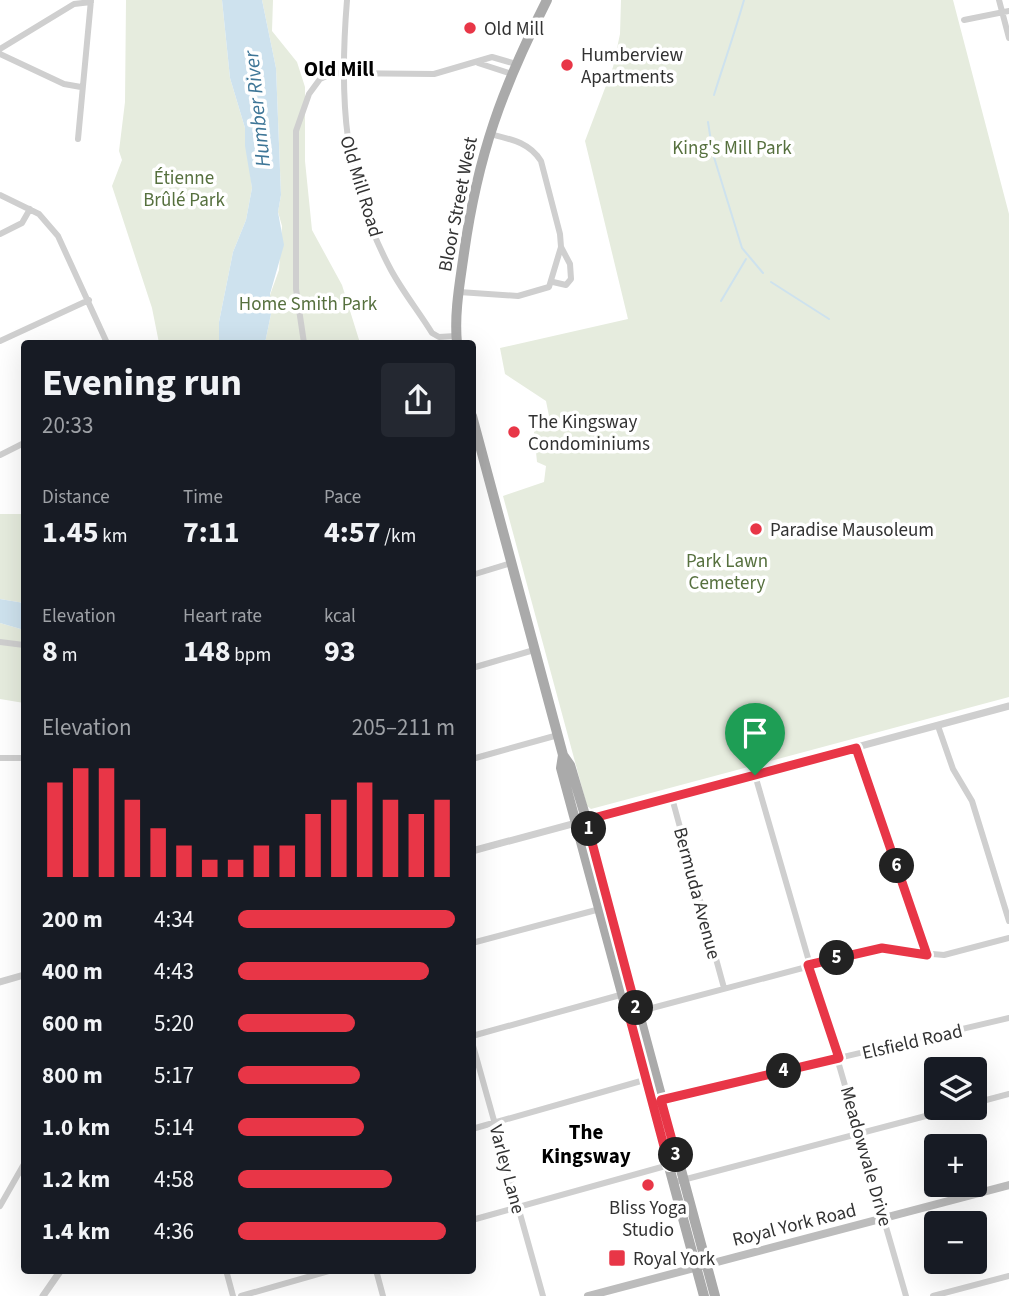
<!DOCTYPE html>
<meta charset="utf-8">
<style>
:root{--surface:#171b24;--page:#242831;--text:#f1f3f6;--muted:#9ea1a6;--accent:#e83647}
body{margin:0;font-family:"Source Sans 3",sans-serif;background:var(--page);color:var(--text);height:100vh;display:flex;flex-direction:column;font-size:26px;white-space:nowrap}
*{box-sizing:border-box;margin:0}
p{font-size:23px;color:var(--muted)}
.icon{flex:none;width:38px;height:38px;fill:none;stroke:currentColor;stroke-width:2;stroke-linecap:round;stroke-linejoin:round}
.map{position:relative;flex:1;overflow:hidden}
.details{position:absolute;left:21px;top:340px;width:455px;height:934px;display:flex;flex-direction:column;background:var(--surface);border-radius:7px;box-shadow:0 7px 28px #0002}
.details>*{flex:none}
.controls{position:absolute;left:924px;top:1057px;display:grid;gap:14px}
.controls a{display:grid;place-items:center;width:63px;height:63px;border-radius:7px;background:var(--surface);box-shadow:0 7px 28px #0002;font-size:35px}
.pin{position:absolute;display:grid;place-items:center;width:60px;height:60px;color:#fff;margin:-72px -30px;border-radius:50% 50% 50% 0;rotate:-45deg;box-shadow:0 0 7px #0007}
.pin .icon{rotate:45deg}
.km{position:absolute;width:35px;height:35px;margin:-18px;border-radius:50%;background:#222;color:#fff;font-size:19px;line-height:35px;text-align:center}
.round{display:grid;place-items:center;flex:none;width:74px;height:74px;border-radius:7px;background:var(--page)}
.summary{display:flex;align-items:center;justify-content:space-between;height:119px;padding:0 21px}
h1{font-size:38px;font-weight:700;line-height:52px}
.figures{display:grid;grid-template-columns:repeat(3,1fr);gap:10px;height:119px;padding:7px 21px}
.figures div{display:grid;align-content:center}
.figures b{font-size:30px;font-weight:700}
.figures small{font-size:19px;font-weight:400}
.figures p{font-size:19px}
.chart{height:196px;padding:14px 21px}
.chart p{display:flex;justify-content:space-between}
.chart svg{width:100%;height:126px;margin-top:7px;stroke:var(--accent);stroke-width:6}
ul{padding:0 21px;list-style:none;font-size:23px}
li{display:grid;grid-template-columns:112px 84px 1fr;align-items:center;height:52px}
li i{height:18px;border-radius:9px;background:var(--accent)}
.map>svg:first-child{display:block}
.green{fill:#e6ecde}
.water{fill:#cee2ee}
.lines{fill:none;stroke-linecap:round;stroke-linejoin:round}
.stream{stroke:#cee2ee;stroke-width:2}
.minor{stroke:#cfcfcf;stroke-width:6}
.tertiary{stroke:#cfcfcf;stroke-width:7}
.secondary{stroke:#bcbcbc;stroke-width:8}
.primary{stroke:#aaa;stroke-width:10}
.route-casing{stroke:#fff;stroke-width:14}
.route{stroke:#e83647;stroke-width:9}
.poi-dot{fill:#e83647;stroke:#fff;stroke-width:2.5}
.labels{text-anchor:middle;stroke-width:7;stroke-linejoin:round;paint-order:stroke}
.poi-label{font-size:19px;fill:#323232;stroke:#fff;text-anchor:start}
.park-label{font-size:19px;fill:#56703e;stroke:#fff}
.street-label{font-size:19px;fill:#323232;stroke:#fff}
.neighbourhood-label{font-size:21px;font-weight:bold;fill:#000;stroke:#fff}
.water-label{font-size:21px;font-style:italic;fill:#3e7697;stroke:#fff}
</style>
<div class="map">
<svg width="1009" height="1296" viewBox="0 0 1009 1296">
<rect width="100%" height="100%" fill="#fff"/>
<path class="green" d="M126,0H222L230,78L245,128L252,188L246,220L233,252L219,322V343H159L152,308L112,186L122,160L119,151L125,102Z
M262,0H273L272,31L297,62L305,87V161L312,230L342,285L360,343H265L271,314L270,295L279,270L282,226L278,212L281,195L276,68Z
M621,0H953L1009,214V697L591,809L587,806L503,496L544,482L546,466L537,462L534,432L549,416L546,401L505,374L500,348L628,319L585,141L613,67L620,34Z
M0,514H24V603L0,599Z
M0,623L24,630V703L0,699Z"/>
<path class="water" d="M222,0H262L276,68L281,195L278,212L284,245L270,294L271,314L265,343H219V322L233,252L246,220L252,188L245,146V128L230,78Z
M0,599L24,603V630L0,623Z"/>
<g class="lines">
<path class="stream" d="M714,95C724,63 735,32 744,0
M708,122L713,154L742,248L763,273
M771,282L829,319
M721,301L746,259"/>
<path class="minor" d="M347,0C339,99 343,180 391,270C403,292 419,312 432,333L439,337L456,336
M999,0L1009,38
M964,20L1009,11
M0,49L74,4L91,2
M0,54L64,84L81,87
M478,63L512,74
M78,139L91,0
M0,195L39,214L58,236L107,343
M0,234L22,223L30,209
M553,282L566,285L571,279L570,264L561,247
M459,292L518,296L549,287L561,247L560,234L541,161C529,142 510,139 490,134
M0,341L89,300
M304,343L296,289V131L309,94L320,79L333,73L434,74L492,57L516,64
M0,455L24,443
M472,575L511,563
M0,642L24,645
M472,668L534,650
M938,726L953,769L972,801L1009,921
M856,748L927,955
M0,758H24
M472,759L558,735
M755,775L906,1296
M672,798L724,988
M472,943L600,909
M637,1012L874,949L944,955L1009,938
M472,1036L631,992
M472,1042L543,1296
M660,1100L1009,1018
M975,1103L1009,1094
M472,1129L655,1077
M675,1182L956,1108
M0,1206L24,1164
M472,1220L669,1165
M226,1270L233,1296
M376,1270L383,1296
M241,1296L332,1270
M933,1296L1009,1276"/>
<path class="tertiary" d="M472,851L1009,706
M0,982L24,975
M43,1296L61,1270"/>
<path class="secondary" d="M588,1296L1009,1185"/>
<path class="primary" d="M457,343C454,313 460,282 464,253C478,154 502,89 547,0
M472,416L563,755L570,765L590,832L715,1296
M563,755L561,768L704,1296"/>
</g>
<g class="lines">
<defs>
<path id="route" d="M856,748L927,955L882,948L808,965L839,1058L661,1100L678,1162L669,1165L629,1015L637,1012L586,820Z"/>
</defs>
<use href="#route" class="route-casing"/>
<use href="#route" class="route"/>
</g>
<g class="poi-dot">
<circle cx="470" cy="28" r="7"/>
<circle cx="567" cy="65" r="7"/>
<circle cx="514" cy="432" r="7"/>
<circle cx="756" cy="529" r="7"/>
<circle cx="648" cy="1185" r="7"/>
<rect x="608" y="1249" width="18" height="18" rx="3.5"/>
</g>
<g class="labels">
<g class="poi-label">
<text x="484" y="35">Old Mill</text>
<text x="581" y="61">Humberview<tspan x="581" dy="22">Apartments</tspan></text>
<text x="528" y="428">The Kingsway<tspan x="528" dy="22">Condominiums</tspan></text>
<text x="770" y="536">Paradise Mausoleum</text>
<text x="648" y="1214" text-anchor="middle">Bliss Yoga<tspan x="648" dy="22">Studio</tspan></text>
<text x="633" y="1265">Royal York</text>
</g>
<g class="park-label">
<text x="732" y="154">King's Mill Park</text>
<text x="184" y="184">Étienne<tspan x="184" dy="22">Brûlé Park</tspan></text>
<text x="308" y="310">Home Smith Park</text>
<text x="727" y="567">Park Lawn<tspan x="727" dy="22">Cemetery</tspan></text>
</g>
<g class="street-label">
<text transform="translate(362 186) rotate(73)" y="7">Old Mill Road</text>
<text transform="translate(457 204) rotate(-79)" y="7">Bloor Street West</text>
<text transform="translate(698 893) rotate(75)" y="7">Bermuda Avenue</text>
<text transform="translate(912 1041) rotate(-13)" y="7">Elsfield Road</text>
<text transform="translate(867 1156) rotate(74)" y="7">Meadowvale Drive</text>
<text transform="translate(508 1169) rotate(75)" y="7">Varley Lane</text>
<text transform="translate(794 1224) rotate(-14)" y="7">Royal York Road</text>
</g>
<g class="neighbourhood-label">
<text x="339" y="76">Old Mill</text>
<text x="586" y="1139">The<tspan x="586" dy="24">Kingsway</tspan></text>
</g>
<g class="water-label">
<text transform="translate(257 109) rotate(-96)" y="7">Humber River</text>
</g>
</g>
</svg>
<div class="controls">
<a><svg class="icon" aria-label="layers" viewBox="0 0 24 24"><path d="M12 4l9 5-9 5-9-5zM3 14l9 5 9-5"/></svg></a>
<a>+</a>
<a>−</a>
</div>
<div class="pin" style="left:755px;top:775px;background:#1e9e55"><svg class="icon" aria-label="arrive" viewBox="0 0 24 24"><path d="M6 21V4h12l-3 4 3 4H6"/></svg></div>
<b class="km" style="left:589px;top:829px">1</b>
<b class="km" style="left:636px;top:1008px">2</b>
<b class="km" style="left:676px;top:1155px">3</b>
<b class="km" style="left:784px;top:1071px">4</b>
<b class="km" style="left:837px;top:958px">5</b>
<b class="km" style="left:897px;top:866px">6</b>
<section class="details">
<div class="summary"><div><h1>Evening run</h1><p>20:33</p></div><a class="round"><svg class="icon" aria-label="share" viewBox="0 0 24 24"><path d="M12 15V3M7 8l5-5 5 5M5 13v7h14v-7"/></svg></a></div>
<div class="figures">
<div><p>Distance</p><b>1.45<small> km</small></b></div>
<div><p>Time</p><b>7:11</b></div>
<div><p>Pace</p><b>4:57<small> /km</small></b></div>
</div>
<div class="figures">
<div><p>Elevation</p><b>8<small> m</small></b></div>
<div><p>Heart rate</p><b>148<small> bpm</small></b></div>
<div><p>kcal</p><b>93</b></div>
</div>
<div class="chart"><p><span>Elevation</span>205–211 m</p>
<svg viewBox="0 0 160 44" preserveAspectRatio="none"><path d="M5 44V11M15 44V6M25 44V6M35 44V17M45 44V27M55 44V33M65 44V38M75 44V38M85 44V33M95 44V33M105 44V22M115 44V17M125 44V11M135 44V17M145 44V22M155 44V17"/></svg>
</div>
<ul>
<li><b>200 m</b>4:34<i style="width:100%"></i></li>
<li><b>400 m</b>4:43<i style="width:88%"></i></li>
<li><b>600 m</b>5:20<i style="width:54%"></i></li>
<li><b>800 m</b>5:17<i style="width:56%"></i></li>
<li><b>1.0 km</b>5:14<i style="width:58%"></i></li>
<li><b>1.2 km</b>4:58<i style="width:71%"></i></li>
<li><b>1.4 km</b>4:36<i style="width:96%"></i></li>
</ul>
</section>
</div>
